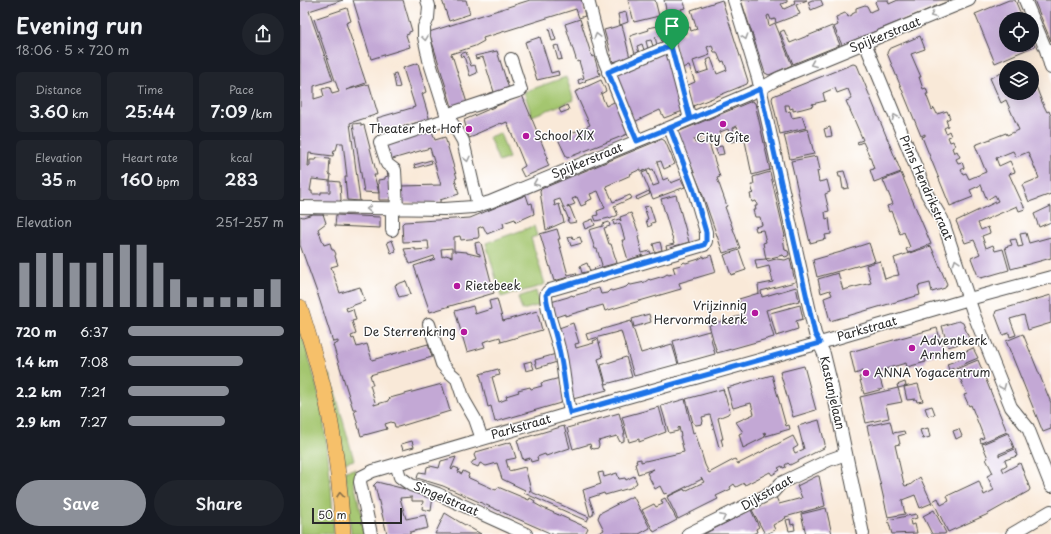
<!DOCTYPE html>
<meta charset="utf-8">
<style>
:root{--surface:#171b24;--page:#20242c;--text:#f1f3f6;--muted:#9ea1a6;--accent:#8c9099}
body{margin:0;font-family:"Playpen Sans",sans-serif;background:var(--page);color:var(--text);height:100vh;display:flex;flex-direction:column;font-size:15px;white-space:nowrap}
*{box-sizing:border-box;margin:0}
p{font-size:13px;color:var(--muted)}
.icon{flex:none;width:22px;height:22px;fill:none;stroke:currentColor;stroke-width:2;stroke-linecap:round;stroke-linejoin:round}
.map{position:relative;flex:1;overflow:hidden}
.side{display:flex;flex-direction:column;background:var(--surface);width:300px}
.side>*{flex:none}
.controls{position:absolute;left:699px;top:12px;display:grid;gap:8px}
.controls a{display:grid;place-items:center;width:40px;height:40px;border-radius:50%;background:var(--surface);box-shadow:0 4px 16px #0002;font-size:20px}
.scale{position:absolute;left:12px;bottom:10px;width:90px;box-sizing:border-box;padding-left:4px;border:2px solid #2b2b2b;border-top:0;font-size:11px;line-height:14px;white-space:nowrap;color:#2b2b2b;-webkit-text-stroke:3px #fff;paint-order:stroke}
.pin{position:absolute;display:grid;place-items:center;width:34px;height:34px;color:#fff;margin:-41px -17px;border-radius:50% 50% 50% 0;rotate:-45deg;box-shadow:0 0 4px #0007}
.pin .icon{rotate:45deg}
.round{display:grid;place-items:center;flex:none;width:42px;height:42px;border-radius:21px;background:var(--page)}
.overview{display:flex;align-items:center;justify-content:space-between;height:68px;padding:0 16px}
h1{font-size:22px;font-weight:600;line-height:30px}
.stats{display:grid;grid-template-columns:repeat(3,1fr);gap:6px;height:68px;padding:4px 16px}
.stats div{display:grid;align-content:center;border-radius:6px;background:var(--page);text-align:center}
.stats b{font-size:17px;font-weight:600}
.stats small{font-size:11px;font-weight:400}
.stats p{font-size:11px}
.chart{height:112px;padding:8px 16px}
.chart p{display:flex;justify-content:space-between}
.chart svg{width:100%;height:72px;margin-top:4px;stroke:var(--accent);stroke-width:6}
.primary-button{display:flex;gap:8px;margin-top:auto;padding:8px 16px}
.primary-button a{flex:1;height:46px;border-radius:24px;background:var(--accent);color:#fff;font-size:16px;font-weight:600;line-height:46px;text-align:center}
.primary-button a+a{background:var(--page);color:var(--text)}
ul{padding:0 16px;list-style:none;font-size:13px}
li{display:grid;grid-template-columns:64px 48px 1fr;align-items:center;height:30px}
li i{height:10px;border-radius:5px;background:var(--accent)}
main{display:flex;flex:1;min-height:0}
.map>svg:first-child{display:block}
.green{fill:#a4c66f;stroke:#68784d}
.building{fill:#c3a8d5;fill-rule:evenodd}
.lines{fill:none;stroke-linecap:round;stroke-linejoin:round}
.minor-casing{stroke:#4a4845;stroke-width:14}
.major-casing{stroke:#4a4845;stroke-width:16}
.minor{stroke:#fff;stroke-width:12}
.major{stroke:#f6c06b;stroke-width:15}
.oneway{stroke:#a0a0a0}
.oneway2{stroke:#866e48}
.route-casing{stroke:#fff;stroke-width:8}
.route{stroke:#1a73e8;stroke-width:5}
.poi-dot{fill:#b5179e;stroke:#fff;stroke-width:1.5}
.labels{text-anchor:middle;stroke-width:3;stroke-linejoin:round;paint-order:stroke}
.street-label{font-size:12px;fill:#2b2b2b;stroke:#fff}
.poi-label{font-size:12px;fill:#2b2b2b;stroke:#fff;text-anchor:start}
</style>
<main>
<section class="side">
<div class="overview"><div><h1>Evening run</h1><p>18:06 · 5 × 720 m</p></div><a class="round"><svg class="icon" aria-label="share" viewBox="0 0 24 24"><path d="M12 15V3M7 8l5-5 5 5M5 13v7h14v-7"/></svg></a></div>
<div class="stats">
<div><p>Distance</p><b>3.60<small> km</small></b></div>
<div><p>Time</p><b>25:44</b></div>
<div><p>Pace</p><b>7:09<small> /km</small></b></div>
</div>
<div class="stats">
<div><p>Elevation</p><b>35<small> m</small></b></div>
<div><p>Heart rate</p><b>160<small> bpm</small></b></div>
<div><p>kcal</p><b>283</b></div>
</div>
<div class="chart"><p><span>Elevation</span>251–257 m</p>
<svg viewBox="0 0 160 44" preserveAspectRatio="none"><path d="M5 44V17M15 44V11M25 44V11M35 44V17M45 44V17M55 44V11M65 44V6M75 44V6M85 44V17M95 44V27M105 44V38M115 44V38M125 44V38M135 44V38M145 44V33M155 44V27"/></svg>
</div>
<ul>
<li><b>720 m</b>6:37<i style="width:100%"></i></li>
<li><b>1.4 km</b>7:08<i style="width:74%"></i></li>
<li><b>2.2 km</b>7:21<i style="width:65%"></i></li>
<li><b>2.9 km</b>7:27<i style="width:62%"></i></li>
</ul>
<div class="primary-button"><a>Save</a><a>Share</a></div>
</section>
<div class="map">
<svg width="751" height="534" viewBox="0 0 751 534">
<rect width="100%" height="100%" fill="#fff"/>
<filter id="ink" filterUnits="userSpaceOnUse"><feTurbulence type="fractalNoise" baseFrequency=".025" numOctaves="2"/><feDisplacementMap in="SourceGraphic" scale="8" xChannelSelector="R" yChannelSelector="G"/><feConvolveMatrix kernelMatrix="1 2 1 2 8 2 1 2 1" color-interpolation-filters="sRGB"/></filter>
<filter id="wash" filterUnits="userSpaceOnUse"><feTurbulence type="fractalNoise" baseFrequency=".012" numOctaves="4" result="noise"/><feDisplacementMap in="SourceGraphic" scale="16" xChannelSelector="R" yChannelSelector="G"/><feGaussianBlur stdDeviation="0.9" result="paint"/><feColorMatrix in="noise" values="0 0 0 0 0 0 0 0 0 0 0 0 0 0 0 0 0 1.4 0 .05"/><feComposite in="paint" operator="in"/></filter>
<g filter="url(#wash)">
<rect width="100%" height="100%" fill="#f9e9d8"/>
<path class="green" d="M266,77L274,100L232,116L224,92Z
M200,133L209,158L199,162L189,137Z
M234,226L237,236L231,238L245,284L238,287L201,297L186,243Z
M236,291L240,305L222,310L218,297Z
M0,328C9,357 18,387 23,417C29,456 32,495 34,534H0Z
M30,374L54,460L43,463L27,375Z
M55,469L57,474L54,483L62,515L65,534H51L45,471Z"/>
<g id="blocks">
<path class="building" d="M0,0H43L9,11L33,80L14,86V99L24,96L22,89L30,87L32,94L39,92L14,19L47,8L51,21L46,23L66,83L46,90L69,84L78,114L50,123L60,201L47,200L45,177H47L43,143H38L36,150H34L33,156L9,153L8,166H10V160H16L17,158L30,159L29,174L31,175L30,181L12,179L10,191H12V194H21V192H30V181L40,182L41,200L39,202L0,201Z
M53,0H103L112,31L109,32V34L106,35L110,47L71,59Z
M142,0H166L170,14L149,21Z
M230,0H285L287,6L283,7L285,16L279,18L276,9L183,38L184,41L175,46L151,54L152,58H153L167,103L153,110L129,32Z
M328,0H355L359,16L334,22Z
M364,0H383L386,8L381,9L385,22L379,24L381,34L386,33L385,29L390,27L391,31L397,29L391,10L422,0L448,81L447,84L393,106L390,104L386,86L395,82L389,66L381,68L366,14H367ZM412,45L414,52H417L421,62L424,61L427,70L417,74L411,58L407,60L408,62L407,63L409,70L397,74L393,61L410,55L407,47Z
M441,0H487V2L481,4L484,9L495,4L494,0H507L496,5L500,14L476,23L475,19L471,20L469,15L467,16L469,26L475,23L492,65L469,75L465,73Z
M512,0H521L523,5L511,10L508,2Z
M577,0H588L589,4L598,0H651L542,45L534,27L538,25L536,18V17L545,13L547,14L548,17L552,15V14L556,12V8L565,5L567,6L570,12L574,10L578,9L575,2Z
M709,0H715L723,19H706V45H732V40L735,46L695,63L675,14Z
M734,0H751V41L745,27Z
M326,12L328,22L320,25L318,14Z
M280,19L292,57L294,56L300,75L285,80L286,81L279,84L278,80L284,78L279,61L277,62L265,24Z
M366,22L369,32L364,33L366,41L362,42L360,36L355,37L357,45L353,46L351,40L346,41L348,49L344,50L342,44L337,46L339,53L335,54L330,36L349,30L348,28L358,26L357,24Z
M322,25L330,58L313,62L304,30Z
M532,26L540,45L493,64L480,32L484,30L490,43Z
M252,28L256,40L252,41L249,29Z
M620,36L625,49L611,54L621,77H619L623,89L626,88L628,94H626L632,110L634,108L637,114L647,111L650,118L646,120L648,126L644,128L646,133L649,131L651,136L648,137L650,142L653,141L655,146L652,148L654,153L657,151L660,157L656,159L658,163L662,162L664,168L661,170L663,174L666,173L669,179L686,172L675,145L706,133L707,135L719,130L706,100L701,103L690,78L706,71V93H732V76L742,102L747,112L749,111L751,116V194L729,202L722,185L739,178L728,152L716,157L713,151L696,158L699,166L710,161L715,172L709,174L725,209L719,211L717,206L678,223L681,230L688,227L690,233L682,236L686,248L693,245L695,251L703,249L709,270L681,278L678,276L671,258L680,254L674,240L665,243L656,221L698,201L695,195L687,200L681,185L670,190L673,197L650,206L622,137L625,136V134L621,136L587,53L589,49Z
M240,37L251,73L258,71L259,75L237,80L225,42Z
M258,45L262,59L258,60L254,46Z
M369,50L383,111L364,118L360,110L334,122L313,75Z
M197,51L209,89L188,97L187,94L194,92L183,57L176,59L175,56Z
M166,52L171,66L175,65L177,73L170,76L164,56L161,57L160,54Z
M118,63L126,92L122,94L130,121L119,124V122L81,132L77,118L115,107L103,68Z
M553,64L557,65L601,172L574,182L570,170L574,169L570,157L563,142L558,144L557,142L563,140L546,101L552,99L548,89L537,93L535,88L523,93L525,101L512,104L513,106L502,109L493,111V108L490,109L489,105H485L486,112L490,111L492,118L502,116L506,128L480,134L472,99L473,96Z
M96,73L100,87L96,88L93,74Z
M301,80L306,91L301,94L306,106L316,101L330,133L267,158L258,139L290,125L275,92Z
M222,95L248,158L246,159L249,166L224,177L220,169L225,166L207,122L202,124L201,123L176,134L177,135L169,138L164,120Z
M452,101L455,103L457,112L470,170L452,175L445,141H441L437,126L433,128L436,141L431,142L428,129L420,132V137L416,139H408V136L394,139L395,143L408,140L420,177L417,178L427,206L425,207L440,248L423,253L401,190L378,134L380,131Z
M267,105L269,110L261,113L259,109Z
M61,123V126L64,125L77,175H74L79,193L78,180L85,179V177L88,176L87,171H94L93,200H79V193L64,192L53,124Z
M530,127L532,136L526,137L524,129Z
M508,129L514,154L490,159L484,135Z
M132,131L135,140L145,137L157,178L155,179L159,194L140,200V203H102L101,186L141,185L130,148L89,160L85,145Z
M362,139L365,141L375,164L364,169L361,161L357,162L363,180L368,178L371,183L381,179L385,187L353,199L342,173L347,171L353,186L359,184L353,169L351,170L350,168L341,172V169L330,174L331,175L306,186L313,202L330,195L332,198L314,206L318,215L310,219L309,218L296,221L294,216L298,215L297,211L305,208L298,191L290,194L292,199L285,202L286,204L281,206L277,197L272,199L275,204L267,207V208L270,207L276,222L271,223H269L267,220H269L260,199L254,201L255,206L259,204L264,222L246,230L240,192L241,189Z
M422,146L424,154L418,155L415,147Z
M517,156L520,170L517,171L519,182L527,180L530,192L525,194L529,211L525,212L526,219L529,218L531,234L525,235L526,239L510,243L491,161Z
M131,160L132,163L115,168L114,165Z
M544,171L549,188L543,189L541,177H539L538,172Z
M470,172L485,236L483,238L485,250L488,251L489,254L488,256L485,257L483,255L466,259L468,261L476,259L485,260L490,258L495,282L461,291L462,297L496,287L499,301L466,310L474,337L417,353L409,325L443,315L439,299L459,293L458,285L473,282L469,266L457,269L455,260L466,259L463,243L466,242L463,230L456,231L455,227L462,225L460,217H455L453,210H456L455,206H457V205L456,201L452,202L450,194L454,193L453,192L451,185H454L453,177Z
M601,173L631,244L608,253L606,249L610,247L604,232L600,234L591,211L589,212L587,206L593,204L583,180Z
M349,191L350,194L337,200L336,197Z
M226,195L229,204L232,203L234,214L216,222L215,219L203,223L204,227L187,234L183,226L178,228L179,236L178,238L161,240L160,236L154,237V251L167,252V253L180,256V254L177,253L175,243L179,242L181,243L194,293L130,312L114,266L135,259L134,256L110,264L104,249L115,248V250L129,249L128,241L103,242L102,224L104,222L170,218ZM152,248V257L146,255L142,257L141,249Z
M376,195L389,242L375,246L373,248L367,250L366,246L374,244L361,199Z
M350,206L355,222L351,223L352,225L348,227L346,220L348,219L344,207Z
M751,206V222L739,227L734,214Z
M331,213L340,236L338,237L342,253L350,251L351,255L345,257L343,255L328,260L322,240H325L320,223L314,225L313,221L319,219L321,221L320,217Z
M13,214H23L26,223L18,229L24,245L30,243L32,250H34L36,254L35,256L38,265L31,267L40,293L60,287L65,301L46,308L47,311L53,309L56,320L52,321L56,334L51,336L52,339L54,338L57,347L67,344L72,360L128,344L132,357L70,375L73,385H70L75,402L74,403V405L88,401V400L90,398L142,384L150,411L98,427H95L94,423L91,422L85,424L87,429L61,436L54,411L56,410V409H53L33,345L38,343V341L33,342L19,298L0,245V216L3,217Z
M36,215L80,217V228L35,226Z
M293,219L295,225L285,229L283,223Z
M309,222L310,226L304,228L309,244H311L317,263L302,267L301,269L295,271L294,268L302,265L297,249H295L289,230L303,226V224Z
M257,229L260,239H258L268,275L276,273L277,276L271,278L269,277L254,281L240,234Z
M726,233L729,243L751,237V258L711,269L705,247L712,245L710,240L716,239L718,247L723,246L720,234Z
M272,236L273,239L280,237L282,243L271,246L268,237Z
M92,240L96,251L91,253L87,242Z
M360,242L362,250L355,252L353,244Z
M569,243L575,261L517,277L513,260L541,252Z
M631,246L647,284L645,288L632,292L630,283L618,286L620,295L530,321L524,298L532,295L530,290L521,293L518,279L538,273L543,290L571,283L566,265L580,261L585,279L593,276L599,275L594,258Z
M439,250L446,270L431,275L424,255Z
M411,255L416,272L379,283L381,289L305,311L303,305L265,316V314L256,317L251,302L268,297L272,295L273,296L287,292L291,289L292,290L299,288L301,294L307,293L310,290L312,291L326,287L329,284L331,285L345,282L349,279L350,280L364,276L367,274L369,275L375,273L373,267L381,265L384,262L386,263L399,259L404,256V258Z
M287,263L290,271L282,273L280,266Z
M106,281L111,294L99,297L95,285Z
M751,295V323L728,330L724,315L710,319L716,335L710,337L709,333L703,335L695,314L696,311Z
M197,299L203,321L237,311L242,330L201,342L200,337L183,342L185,347L167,352L155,311L173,306L175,314L191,309L189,301Z
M500,305L503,319L496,321L498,329L476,336L470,313Z
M349,314L351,322L334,327L332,319Z
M331,321L341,353L372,344L378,364L334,376L321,331L288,340L286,334Z
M659,321L663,323L670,341L648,347L642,326Z
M273,323L279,343L275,344L276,348L294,343L293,341L298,339L303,357L298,359L307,390L273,399L259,328Z
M637,328L644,352L625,358L626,362L607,367L606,363L578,371L583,389L564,394L559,377L564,376L563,371L555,374L550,352Z
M409,331L415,354L379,364L373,341Z
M723,334L751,403V429L743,432L706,341Z
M673,348L678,358L649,370L647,364L664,358L662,353Z
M256,354L257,362L237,368L235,360Z
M326,357L332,377L306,384L301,365Z
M678,360L707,432L681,443L680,439L684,438L671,405L669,406L664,395L667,394L656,369Z
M231,361L234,369L226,371L224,363Z
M504,366L516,410L493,417L480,372Z
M198,369L200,375L192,377L199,402L207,399L206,396L219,392L218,390L230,387L231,389L242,386L241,383L260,378L264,402L195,422L191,406L188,407L180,374Z
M472,375L486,426L489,425L490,429L466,436L465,432L463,433L465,437L443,448L439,434L443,432L436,422L454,414L451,403L433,408L427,388Z
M605,382L606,386L598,388L602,402L586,405L589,418L566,423L560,397L598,388L597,385Z
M618,384L623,401L617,402L616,399L607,400L604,387Z
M423,389L430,411L428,414L418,418L423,439H421L423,446L419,447L410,415L402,417L403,421L402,424L396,425L393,423L386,399Z
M385,399L393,433L395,432L405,465L409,473L435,459L438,464L493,436L498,446L493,449L495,453L504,449L498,426L519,420L525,444L524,448L490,465L488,463L485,465L486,467L483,468L482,466L478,468L480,470L472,475L470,472L445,485L444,483L436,487L434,484L430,487L431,489L416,496L418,499L378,519L367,497L384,489L385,491L404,482L401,477L402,479L368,496L367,493L364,494L360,486L355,489L347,473L354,469L338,474L335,464L337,463L336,460L341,459V462L384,452L380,436H381L379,427L378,428V431L369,433L361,406Z
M632,406L635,414L628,416L625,408Z
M359,407L366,432L339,442V439L329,442L322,417Z
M319,413L325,434H324V441L320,442L317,436L298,441L299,445L298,448L294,449L291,448L290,444L273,449L267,428Z
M590,421L593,433L604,431L605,434L598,436L600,444L595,445L604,484L605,486L610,485L620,477L632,503L620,508L615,495L602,500L605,514L588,517L567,426Z
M264,426L270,448L246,456L245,454L237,457L238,460L231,462L230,458L223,460L217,440Z
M628,428L630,437L623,439L620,430Z
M659,429L662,436L656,439L653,431Z
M708,433L714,448L699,454V456L715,449L717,456L705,460L707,465L702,468L704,472L720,463L730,489L729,491L686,515L648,532L633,501L638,498L641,505L649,501L647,496L679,481L684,495L694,490L687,476L693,473L686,459L688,458L682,444Z
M112,441L114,447L103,450L101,444Z
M211,442L216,458L206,460L209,471L225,467L231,490L229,491L289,517L287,521L224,493L225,490L202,479L197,463L186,466L180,463L178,467L171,464L173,461L176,460L174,455L176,452Z
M156,457L151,469L152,470L154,467L159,469L158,472L162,474L163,471L169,474L168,477L169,478L196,490L198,487L229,500L230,498L235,501L234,503L243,508L288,528L285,534H252L143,486L117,478L119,472L126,473L127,467L130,466L139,468L141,461Z
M303,472L304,477L317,473L319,479L325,478L326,480L334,476L337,483L330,488L319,491L305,495L304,493L289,498L294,512L292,516H290L283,490L301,484L298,473Z
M517,476H519L525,506L485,517L486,518L473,525L475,530L465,534L452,510L476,497L479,504L502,498L497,486Z
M77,482L133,496L131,511L122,509L123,501H112V497L100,498L106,519L125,515L128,528L110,532V534H87L75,486H73Z
M333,496L350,528L339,534H297L304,530L298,518L300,513Z
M365,498L377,520L354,532L342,510L354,504L356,507L363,504L361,500Z
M526,508L532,534H506L501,514Z
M451,510L459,527L456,529L457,532L452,534H404Z
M634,510L646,533L644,534H632L623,516Z
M145,513L158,521L181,534H135Z
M616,514L617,518L610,520L611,525L615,524L617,533L592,534L588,520Z
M490,519L491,525L494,524L495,530L489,531L486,520Z"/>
</g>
</g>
<g filter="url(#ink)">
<use href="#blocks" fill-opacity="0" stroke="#4a4845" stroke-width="1"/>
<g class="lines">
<defs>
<path id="minor" d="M127,0L129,6L128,18L124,27V37L129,60L147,117L155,127L163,141L178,206
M288,0L302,55L337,141
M434,0L458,78L515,334L524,354L532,387L563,534
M725,0L746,50L751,68
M565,43L627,194L642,219L674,315L711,407L728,428L751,486
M308,72L367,47H371L390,119
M146,115L221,90L211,59
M0,207L144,209L173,207L190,202L390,119L460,89L479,78L669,0
M92,209V230
M97,209L95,170L87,164L80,142L148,119
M129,324L142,364L149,372L157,379L164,400L175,419L182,439
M271,413C264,392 265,370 259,348C255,331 247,315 246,297C246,293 247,292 250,290L404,245L406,241V232L394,191L370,128
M96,464L100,477L111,485L138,494L226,534
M71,534L60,482L61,477L73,471L271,413L520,343L669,299L751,277
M388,534L473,492L481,483L529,460L546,454
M712,534L751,511"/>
<path id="major" d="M0,307C8,333 16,359 23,386C35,434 40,485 43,534"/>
</defs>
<use href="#minor" class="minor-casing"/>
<use href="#major" class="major-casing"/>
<use href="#minor" class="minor"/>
<use href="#major" class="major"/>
</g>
<defs><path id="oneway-chevron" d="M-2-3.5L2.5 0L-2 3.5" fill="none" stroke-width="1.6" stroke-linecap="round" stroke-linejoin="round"/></defs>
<g class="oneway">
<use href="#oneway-chevron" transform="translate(633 15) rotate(158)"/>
<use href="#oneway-chevron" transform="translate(297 36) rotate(-104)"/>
<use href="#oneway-chevron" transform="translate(445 37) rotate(73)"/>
<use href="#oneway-chevron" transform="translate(125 38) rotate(82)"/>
<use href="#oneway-chevron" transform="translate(513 64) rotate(158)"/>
<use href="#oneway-chevron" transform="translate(595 117) rotate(-112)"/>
<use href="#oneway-chevron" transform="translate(167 159) rotate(77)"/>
<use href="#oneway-chevron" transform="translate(236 183) rotate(157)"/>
<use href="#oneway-chevron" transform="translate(69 209) rotate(-179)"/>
<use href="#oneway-chevron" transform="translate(656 262) rotate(-108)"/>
<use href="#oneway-chevron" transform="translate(703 387) rotate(68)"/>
<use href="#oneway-chevron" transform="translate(423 517) rotate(-26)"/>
</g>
<use class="oneway2" href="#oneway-chevron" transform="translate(40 495) rotate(-95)"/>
</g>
<g class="lines" filter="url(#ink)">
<defs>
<path id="route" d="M372,50L390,119L370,128L394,191L406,232V241L404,245L250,290L246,295C248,313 255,330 259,349C264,370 265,392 270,413L520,343L515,334L460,89C419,107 378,125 337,141L308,72L367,47H371L372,50"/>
</defs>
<use href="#route" class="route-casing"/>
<use href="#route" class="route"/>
</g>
<g class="poi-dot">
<circle cx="423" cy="124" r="4"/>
<circle cx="169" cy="129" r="4"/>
<circle cx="226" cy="136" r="4"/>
<circle cx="157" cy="286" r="4"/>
<circle cx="455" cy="313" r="4"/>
<circle cx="164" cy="332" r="4"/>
<circle cx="612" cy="348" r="4"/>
<circle cx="566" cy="373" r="4"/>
</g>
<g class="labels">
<g class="street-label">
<text transform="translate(585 35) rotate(-22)" y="4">Spijkerstraat</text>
<text transform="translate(287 161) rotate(-22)" y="4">Spijkerstraat</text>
<text transform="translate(626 188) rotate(66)" y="4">Prins Hendrikstraat</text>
<text transform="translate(567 329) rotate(-16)" y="4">Parkstraat</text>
<text transform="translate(532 393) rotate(77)" y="4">Kastanjelaan</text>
<text transform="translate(221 427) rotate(-16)" y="4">Parkstraat</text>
<text transform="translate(467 493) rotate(-30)" y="4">Dijkstraat</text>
<text transform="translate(146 499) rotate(23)" y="4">Singelstraat</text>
</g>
<g class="poi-label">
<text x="161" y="133" text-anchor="end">Theater het Hof</text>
<text x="234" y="140">School XIX</text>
<text x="423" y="142" text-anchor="middle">City Gîte</text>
<text x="165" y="290">Rietebeek</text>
<text x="447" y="310" text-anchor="end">Vrijzinnig<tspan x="447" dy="14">Hervormde kerk</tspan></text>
<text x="156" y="336" text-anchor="end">De Sterrenkring</text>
<text x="620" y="345">Adventkerk<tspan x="620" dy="14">Arnhem</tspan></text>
<text x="574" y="377">ANNA Yogacentrum</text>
</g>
</g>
</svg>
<div class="controls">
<a><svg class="icon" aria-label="locate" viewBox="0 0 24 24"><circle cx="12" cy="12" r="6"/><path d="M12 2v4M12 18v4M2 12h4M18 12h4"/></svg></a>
<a><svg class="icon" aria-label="layers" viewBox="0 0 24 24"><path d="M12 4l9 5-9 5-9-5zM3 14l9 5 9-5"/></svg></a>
</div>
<div class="scale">50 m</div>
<div class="pin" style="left:372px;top:50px;background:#1e9e55"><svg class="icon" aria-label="arrive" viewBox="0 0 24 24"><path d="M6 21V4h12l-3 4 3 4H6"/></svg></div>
</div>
</main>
